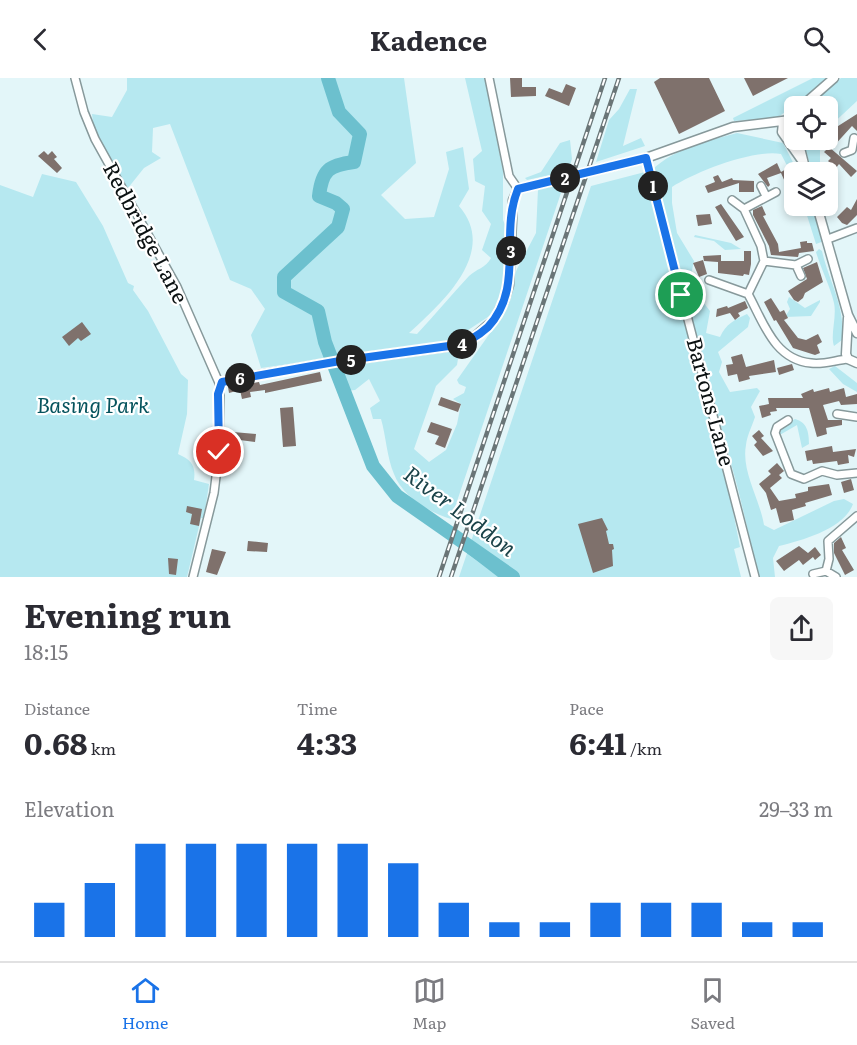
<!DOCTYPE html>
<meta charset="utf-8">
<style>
:root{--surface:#fff;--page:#f7f7f7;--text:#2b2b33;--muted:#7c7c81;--line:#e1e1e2;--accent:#1a73e8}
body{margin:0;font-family:Literata,serif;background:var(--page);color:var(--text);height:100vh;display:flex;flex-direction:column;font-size:22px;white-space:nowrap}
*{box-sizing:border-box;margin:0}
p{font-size:20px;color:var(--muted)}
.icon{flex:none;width:33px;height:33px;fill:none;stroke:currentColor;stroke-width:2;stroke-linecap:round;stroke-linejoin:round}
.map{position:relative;height:499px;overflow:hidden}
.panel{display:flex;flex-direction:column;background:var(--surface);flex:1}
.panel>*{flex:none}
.fabs{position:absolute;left:784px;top:18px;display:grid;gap:12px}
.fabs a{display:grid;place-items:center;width:54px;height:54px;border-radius:9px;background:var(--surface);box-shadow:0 3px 9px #0003;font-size:30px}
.pin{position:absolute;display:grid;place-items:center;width:51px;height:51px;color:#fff;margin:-26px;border:3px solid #fff;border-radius:50%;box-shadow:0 2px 6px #0007}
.km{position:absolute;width:30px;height:30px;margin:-15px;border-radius:50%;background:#222;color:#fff;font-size:16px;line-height:30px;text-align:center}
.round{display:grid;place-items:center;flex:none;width:63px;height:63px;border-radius:9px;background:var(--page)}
.headline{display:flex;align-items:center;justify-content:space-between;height:102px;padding:0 24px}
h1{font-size:33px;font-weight:700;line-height:45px}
.stats{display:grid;grid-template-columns:repeat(3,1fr);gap:9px;height:102px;padding:6px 24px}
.stats div{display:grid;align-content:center}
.stats b{font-size:30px;font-weight:700}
.stats small{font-size:16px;font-weight:400}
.stats p{font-size:16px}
.chart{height:168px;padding:12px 24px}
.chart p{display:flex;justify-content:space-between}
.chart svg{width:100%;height:108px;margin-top:6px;stroke:var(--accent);stroke-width:6}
header{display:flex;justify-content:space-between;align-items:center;height:78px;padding:0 24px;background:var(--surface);font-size:27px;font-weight:700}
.tab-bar{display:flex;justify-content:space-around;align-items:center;height:84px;border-top:2px solid var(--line);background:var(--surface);font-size:16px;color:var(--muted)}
.tab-bar a{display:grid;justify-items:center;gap:3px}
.tab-bar .current{color:var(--accent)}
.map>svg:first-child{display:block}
.green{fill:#b6e8f0}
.water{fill:#6cc0ce}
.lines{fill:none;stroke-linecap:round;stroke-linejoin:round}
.river{stroke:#6cc0ce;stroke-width:14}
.building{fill:#7f716c}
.minor-casing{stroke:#87999b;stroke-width:10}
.tertiary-casing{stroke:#87999b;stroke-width:11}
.minor{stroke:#fff;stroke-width:7}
.tertiary{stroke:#fff;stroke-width:8}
.rail-casing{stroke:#6a7577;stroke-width:4.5}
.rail{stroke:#fff;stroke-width:2;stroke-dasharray:7;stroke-linecap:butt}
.route-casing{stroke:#fff;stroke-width:12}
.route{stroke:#1a73e8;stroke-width:8}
.labels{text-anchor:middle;stroke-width:4.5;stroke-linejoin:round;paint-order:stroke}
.street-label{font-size:21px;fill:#0b1112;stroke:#fff}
.park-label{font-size:21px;font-style:italic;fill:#05535d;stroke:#fff}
.water-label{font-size:22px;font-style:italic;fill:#1b4349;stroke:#fff}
</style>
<header><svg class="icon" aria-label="back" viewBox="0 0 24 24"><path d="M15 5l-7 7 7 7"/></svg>Kadence<svg class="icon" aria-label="search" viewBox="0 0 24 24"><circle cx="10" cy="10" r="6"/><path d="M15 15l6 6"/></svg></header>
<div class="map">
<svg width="857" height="499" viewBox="0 0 857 499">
<rect width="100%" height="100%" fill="#e3f6f9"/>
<path class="green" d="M127,0H404L416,85L381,117L405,141L434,139L449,91L446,74L463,69L469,111L459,128C499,174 442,225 409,255L417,256C435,237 451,217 469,198C476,191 486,190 491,180L482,172L491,146L482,133L485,108L475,103L473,81L482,73L465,0H485L503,93V142L508,153V182L503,213L491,237L462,256L457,287L436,308L414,371L429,384L446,372L457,346L461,326L453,321L464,315L466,309L459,306L457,302L495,248L517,191L536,155L538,111L564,106L451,441C430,435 402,418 394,396C387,380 386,358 381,341H373L370,330L380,323L369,301L355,312L346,313L336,288L353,277L261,290L251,257L265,231L251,211L230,202L170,46L153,50L152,74L161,80L144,90L124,115L95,61L92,36L112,39L127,12Z
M813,0H830L777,40L734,43L733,40Z
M841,0H857V23L828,50V28H812L817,21Z
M630,11H637L623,68L641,60L645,68L596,84L609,42L619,31Z
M737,55L783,65L798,94H795V103L781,76C753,71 695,94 672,109V125L677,155L694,183L689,206L710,233L706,255L720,259C726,246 734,242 747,236L750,240L748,249L718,274L722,284L719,294L730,314L757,310L760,313L751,329L755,339C752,348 747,358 746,367C741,393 760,422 764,447L774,452L834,423L844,421L853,426C844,451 803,462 779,468L773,480L775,499H759L739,415L652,92C675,70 708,63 737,55Z
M570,62L572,81L568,93L527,102L525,100L541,94L560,65Z
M803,62H823L820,69V94H812Z
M645,94L730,418L740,469L734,471L741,499H459L591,108Z
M42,96L76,104L103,148L128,205L134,208L133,212L148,233L181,296L188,302L187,336L178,376C191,382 196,387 194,402L209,406L204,440H201L187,499H0V107L33,119Z
M804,128H811L824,163L816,166Z
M695,157L731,165L741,171L725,172L714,163L694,159Z
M819,171L822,173C829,204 846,229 842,262L834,268C830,257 837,239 834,225C830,208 821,191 816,174Z
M789,219L805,230L820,222V224L811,238L785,239L790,231L787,224Z
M835,288L857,305V314L843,306L829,291Z
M795,341C807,344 809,354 809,366L802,370L797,347L778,358L780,349Z"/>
<path class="water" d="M470,465L517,499H498L467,475Z"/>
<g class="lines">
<path class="river" d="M328,0L339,34L360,56L354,84C329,87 322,92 319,118L336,125L343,131L338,149L284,199V214L318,233L325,264L373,388L397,418L513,499"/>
</g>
<path class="building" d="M510,0H522V9H536V18L511,19Z
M660,0H709L725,33L679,56L654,4Z
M744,0H788L753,18Z
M566,6L576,10L569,28L545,18L549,10L562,15Z
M857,36V53L852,48L832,70L826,64L837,52L835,50Z
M829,69L857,93L851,99L839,86L836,90L828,83L831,80L824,74Z
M44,73L48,77L52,73L57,79L54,81L62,90L57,95L38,78Z
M777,85L781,94L788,90L792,100L785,104L781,95L767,100L770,107L768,109L758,96Z
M718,97L722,104L732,100L733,102L754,103V114H739V105L708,115L705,108L715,104L713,99Z
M857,121V137L847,147L842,145L837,139L847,129L851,132Z
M721,126L744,159L736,163L715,129Z
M762,128L766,137L763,138L778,166L779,174L801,170L800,164L807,163V165H812L814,173L799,175L798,179L771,177L769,168L753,137V132Z
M710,136L712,146L698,148L696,137Z
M744,173H751V186L749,197L744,196L743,198L718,195V184L704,183L703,178L721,177V183H744Z
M703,182L707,196L699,199L693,185Z
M817,184L823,204L805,215L803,220L798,224L794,222L788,213L807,201L803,190Z
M771,220L780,234L784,232L788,240L784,242L798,260L806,262L818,256L822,264L817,267L820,275L815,277L793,270L776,242L774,243L764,224Z
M745,223L748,230L738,235L740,238L735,242L730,235L716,239L717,231L727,228L728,230Z
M82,244L91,256L81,263L78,260L69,268L62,259Z
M742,276L746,289L774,282L776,294L749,298L750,301L739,304L737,296L728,298L726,287L733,286L731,279Z
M792,286L794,292L779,297L777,290Z
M320,294L322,303L265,315V312L250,314L251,319L242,321L240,312L229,315L228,309L259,304L260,307Z
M829,310L830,314L844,310L846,319L857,316V326L841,327L839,323L823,327L828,342H842V347L826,350L827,356L817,359L809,330H776L777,333L770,334L771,337L762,340L759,328L769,326L768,320H803L801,316L813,311L814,314Z
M441,319L461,326L458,334L438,327Z
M293,329L296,368L283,369L280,330Z
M431,344L452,351L445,370L435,366L439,358L427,354Z
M759,352L764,358L761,360L773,373L763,378L754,367L757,364L752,358Z
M233,354L256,356L255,364L232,361Z
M832,368L833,374L856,371L854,379L848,377L849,385L838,387L837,383L813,386L812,382L807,383L805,373Z
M777,385L784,393L779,397L782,400L770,410L779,423L796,420L795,416L808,413V409L829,406L832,417L805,425L806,428L792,432L794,442L780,445L776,430L771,432L766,415L759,406L771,396L768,393Z
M851,401L854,412L844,415L841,404Z
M187,428L202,431L199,448L190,446L192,436L186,434Z
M602,440L608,452L606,453L609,466H613L614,471L612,472L613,488L593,495L578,446Z
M841,459L846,470L842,472L854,492L845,497L834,475V465Z
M248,463L268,465L267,474L247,473Z
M799,468L808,475L815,469L821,477L815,482L813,479L803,487L799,482L784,493L776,483Z
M212,471L226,474L217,497L206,494Z
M168,480L178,481L176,497L169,496Z"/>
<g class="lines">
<defs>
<path id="minor" d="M75,0L84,34L95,61L177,209L220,307L219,374L214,415L193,499
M489,0L509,98L518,111
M844,75L852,72L854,60
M646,80L755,499
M761,108L766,118
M776,114L744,131L761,168L764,183L748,216C763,243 774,282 811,285C823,287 836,282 848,281
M732,122L744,131
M828,161L857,150
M764,183L796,187L808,181
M796,187L801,198
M709,202L748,216
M837,336L857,339
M788,342L777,349L775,355L791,396L804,401L822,393L837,397L857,395
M826,493L829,481L828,463L857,438
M813,496L826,493L836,499"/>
<path id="tertiary" d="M802,28L834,0
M783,45L782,54L801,81
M798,62L806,94
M817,128L848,237L857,255
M848,240L846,276L848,281L857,285
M220,307L226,303L340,283L450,268L471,262L494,242L504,223L509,207L513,122L518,111L646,80L733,49L790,42L795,45"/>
</defs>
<use href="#minor" class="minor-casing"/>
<use href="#tertiary" class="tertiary-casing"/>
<use href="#minor" class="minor"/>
<use href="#tertiary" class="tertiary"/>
<defs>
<path id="rail" d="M439,499L605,0
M451,499L619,0"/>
</defs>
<use href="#rail" class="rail-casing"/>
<use href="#rail" class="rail"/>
</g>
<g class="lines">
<defs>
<path id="route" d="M219,374L218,316L222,304L340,283L456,267C469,264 478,258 488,249C525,209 499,156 518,111L646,80L681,217"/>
</defs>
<use href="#route" class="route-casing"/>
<use href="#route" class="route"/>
</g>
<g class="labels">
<g class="street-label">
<text transform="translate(145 155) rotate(62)" y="7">Redbridge Lane</text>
<text transform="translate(710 324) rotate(75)" y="7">Bartons Lane</text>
</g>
<g class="park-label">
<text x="93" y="335">Basing Park</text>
</g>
<g class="water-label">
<text transform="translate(460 433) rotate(37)" y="8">River Loddon</text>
</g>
</g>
</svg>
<div class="fabs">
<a><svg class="icon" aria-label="locate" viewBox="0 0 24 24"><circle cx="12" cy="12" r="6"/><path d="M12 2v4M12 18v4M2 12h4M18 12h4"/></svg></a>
<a><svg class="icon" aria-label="layers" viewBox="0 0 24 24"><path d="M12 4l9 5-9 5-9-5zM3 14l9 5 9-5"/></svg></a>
</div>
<div class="pin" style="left:681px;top:217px;background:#1e9e55"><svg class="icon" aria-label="arrive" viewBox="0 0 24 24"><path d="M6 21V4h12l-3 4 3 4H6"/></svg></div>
<div class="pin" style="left:219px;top:374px;background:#d93025"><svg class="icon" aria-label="check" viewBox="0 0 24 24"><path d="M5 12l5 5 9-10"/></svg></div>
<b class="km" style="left:653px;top:108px">1</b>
<b class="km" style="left:565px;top:100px">2</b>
<b class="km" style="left:511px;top:173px">3</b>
<b class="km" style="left:462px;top:266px">4</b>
<b class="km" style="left:351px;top:282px">5</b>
<b class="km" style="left:240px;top:300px">6</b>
</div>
<section class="panel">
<div class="headline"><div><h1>Evening run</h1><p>18:15</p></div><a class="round"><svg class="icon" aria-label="share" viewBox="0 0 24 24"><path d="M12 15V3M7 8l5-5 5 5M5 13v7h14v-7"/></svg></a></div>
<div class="stats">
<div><p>Distance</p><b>0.68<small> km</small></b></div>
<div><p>Time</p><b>4:33</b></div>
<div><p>Pace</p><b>6:41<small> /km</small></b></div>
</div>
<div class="chart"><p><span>Elevation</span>29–33 m</p>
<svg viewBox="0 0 160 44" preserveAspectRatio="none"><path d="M5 44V30M15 44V22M25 44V6M35 44V6M45 44V6M55 44V6M65 44V6M75 44V14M85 44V30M95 44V38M105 44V38M115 44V30M125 44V30M135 44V30M145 44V38M155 44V38"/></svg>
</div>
</section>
<nav class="tab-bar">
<a class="current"><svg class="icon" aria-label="home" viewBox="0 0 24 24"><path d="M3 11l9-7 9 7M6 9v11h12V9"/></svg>Home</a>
<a><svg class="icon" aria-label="map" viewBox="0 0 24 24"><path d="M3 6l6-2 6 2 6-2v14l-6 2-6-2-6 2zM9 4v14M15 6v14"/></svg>Map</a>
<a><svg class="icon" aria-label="saved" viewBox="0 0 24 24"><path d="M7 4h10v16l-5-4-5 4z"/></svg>Saved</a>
</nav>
